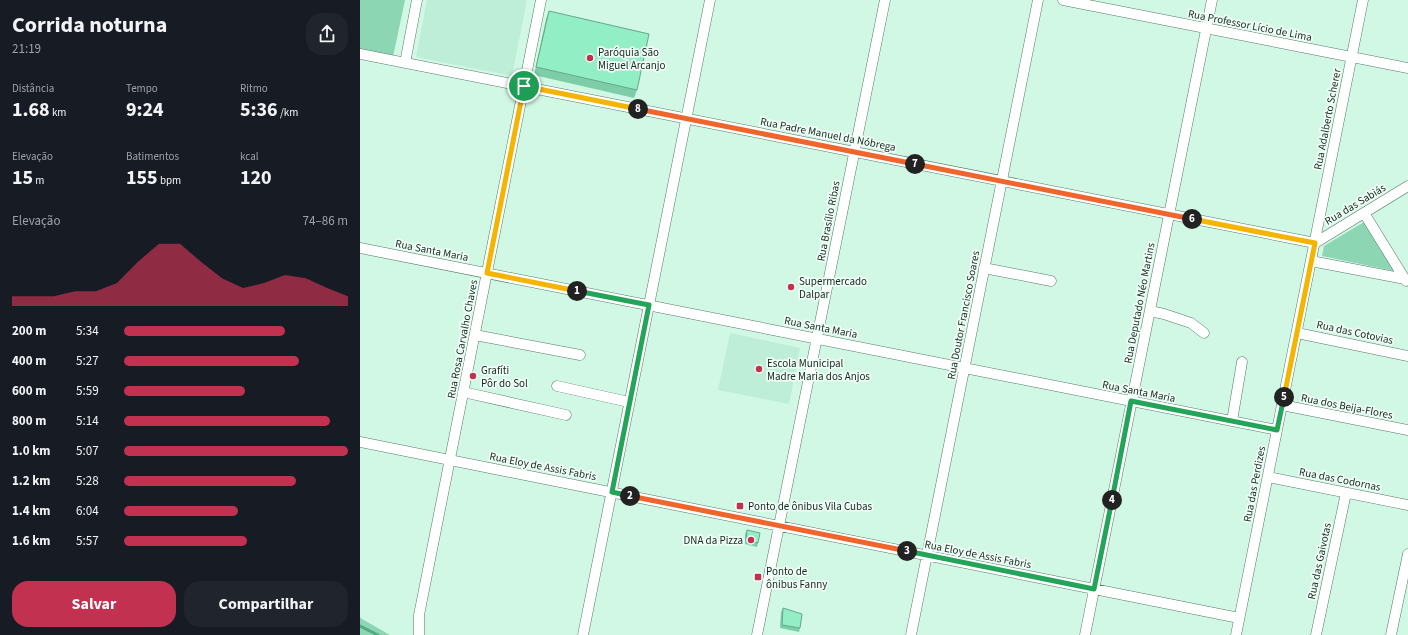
<!DOCTYPE html>
<html lang="pt">
<meta charset="utf-8">
<style>
:root{--surface:#171b24;--page:#20242c;--text:#f1f3f6;--muted:#9ea1a6;--accent:#c23250}
body{margin:0;font-family:"Source Sans 3",sans-serif;background:var(--page);color:var(--text);height:100vh;display:flex;flex-direction:column;font-size:15px;white-space:nowrap}
*{box-sizing:border-box;margin:0}
p{font-size:13px;color:var(--muted)}
.icon{flex:none;width:22px;height:22px;fill:none;stroke:currentColor;stroke-width:2;stroke-linecap:round;stroke-linejoin:round}
.map{position:relative;flex:1;overflow:hidden}
.sheet{display:flex;flex-direction:column;background:var(--surface);width:360px}
.sheet>*{flex:none}
.pin{position:absolute;display:grid;place-items:center;width:34px;height:34px;color:#fff;margin:-17px;border:2px solid #fff;border-radius:50%;box-shadow:0 1px 4px #0007}
.km{position:absolute;width:20px;height:20px;margin:-10px;border-radius:50%;background:#222;color:#fff;font-size:11px;line-height:20px;text-align:center}
.round{display:grid;place-items:center;flex:none;width:42px;height:42px;border-radius:16px;background:var(--page)}
.overview{display:flex;align-items:center;justify-content:space-between;height:68px;padding:0 12px}
h1{font-size:22px;font-weight:700;line-height:30px}
.metrics{display:grid;grid-template-columns:repeat(3,1fr);gap:6px;height:68px;padding:4px 12px}
.metrics div{display:grid;align-content:center}
.metrics b{font-size:20px;font-weight:700}
.metrics small{font-size:11px;font-weight:400}
.metrics p{font-size:11px}
.chart{height:112px;padding:8px 12px}
.chart p{display:flex;justify-content:space-between}
.chart svg{width:100%;height:72px;margin-top:4px;fill:var(--accent);opacity:.7}
.primary-button{display:flex;gap:8px;margin-top:auto;padding:8px 12px}
.primary-button a{flex:1;height:46px;border-radius:16px;background:var(--accent);color:#fff;font-size:16px;font-weight:700;line-height:46px;text-align:center}
.primary-button a+a{background:var(--page);color:var(--text)}
ul{padding:0 12px;list-style:none;font-size:13px}
li{display:grid;grid-template-columns:64px 48px 1fr;align-items:center;height:30px}
li i{height:10px;border-radius:5px;background:var(--accent)}
main{display:flex;flex:1;min-height:0}
.map>svg:first-child{display:block}
.built{fill:#beeed7}
.green{fill:#8dd6b4}
.lines{fill:none;stroke-linecap:round;stroke-linejoin:round}
.stream{stroke:#4fac85;stroke-width:3}
.minor-casing{stroke:#567a69;stroke-width:11}
.minor{stroke:#fff;stroke-width:10}
.wall{fill:#7ecda9}
.building{fill:#92eec5;stroke:#66a78a}
.split-1-casing{stroke:#fff;stroke-width:8}
.split-2-casing{stroke:#fff;stroke-width:8}
.split-3-casing{stroke:#fff;stroke-width:8}
.split-4-casing{stroke:#fff;stroke-width:8}
.split-5-casing{stroke:#fff;stroke-width:8}
.split-6-casing{stroke:#fff;stroke-width:8}
.split-7-casing{stroke:#fff;stroke-width:8}
.split-8-casing{stroke:#fff;stroke-width:8}
.split-9-casing{stroke:#fff;stroke-width:8}
.split-1{stroke:#f5b400;stroke-width:5}
.split-2{stroke:#22a559;stroke-width:5}
.split-3{stroke:#f0652b;stroke-width:5}
.split-4{stroke:#22a559;stroke-width:5}
.split-5{stroke:#22a559;stroke-width:5}
.split-6{stroke:#f5b400;stroke-width:5}
.split-7{stroke:#f0652b;stroke-width:5}
.split-8{stroke:#f0652b;stroke-width:5}
.split-9{stroke:#f5b400;stroke-width:5}
.poi-dot{fill:#c23250;stroke:#effef6;stroke-width:1.5}
.labels{text-anchor:middle;stroke-width:3.5;stroke-linejoin:round;paint-order:stroke}
.street-label{font-size:11px;fill:#182720;stroke:#effef6}
.poi-label{font-size:11px;fill:#182720;stroke:#effef6;text-anchor:start}
</style>
<main>
<section class="sheet">
<div class="overview"><div><h1>Corrida noturna</h1><p>21:19</p></div><a class="round"><svg class="icon" aria-label="share" viewBox="0 0 24 24"><path d="M12 15V3M7 8l5-5 5 5M5 13v7h14v-7"/></svg></a></div>
<div class="metrics">
<div><p>Distância</p><b>1.68<small> km</small></b></div>
<div><p>Tempo</p><b>9:24</b></div>
<div><p>Ritmo</p><b>5:36<small> /km</small></b></div>
</div>
<div class="metrics">
<div><p>Elevação</p><b>15<small> m</small></b></div>
<div><p>Batimentos</p><b>155<small> bpm</small></b></div>
<div><p>kcal</p><b>120</b></div>
</div>
<div class="chart"><p><span>Elevação</span>74–86 m</p>
<svg viewBox="0 0 160 44" preserveAspectRatio="none"><path d="M0 44V38L10 38L20 38L30 35L40 35L50 30L60 17L70 6L80 6L90 17L100 27L110 33L120 30L130 25L140 27L150 33L160 38V44z"/></svg>
</div>
<ul>
<li><b>200 m</b>5:34<i style="width:72%"></i></li>
<li><b>400 m</b>5:27<i style="width:78%"></i></li>
<li><b>600 m</b>5:59<i style="width:54%"></i></li>
<li><b>800 m</b>5:14<i style="width:92%"></i></li>
<li><b>1.0 km</b>5:07<i style="width:100%"></i></li>
<li><b>1.2 km</b>5:28<i style="width:77%"></i></li>
<li><b>1.4 km</b>6:04<i style="width:51%"></i></li>
<li><b>1.6 km</b>5:57<i style="width:55%"></i></li>
</ul>
<div class="primary-button"><a>Salvar</a><a>Compartilhar</a></div>
</section>
<div class="map">
<svg width="1048" height="635" viewBox="0 0 1048 635">
<rect width="100%" height="100%" fill="#d0f8e4"/>
<path class="built" d="M67,0H167L152,76L56,57Z
M370,333L440,348L429,404L358,390Z"/>
<path class="green" d="M0,0H45L33,57L0,50Z
M1004,222L1034,271L962,256L964,246Z
M0,617L2,619L30,635H0Z"/>
<g class="lines">
<path class="stream" d="M0,626L18,635"/>
<defs>
<path id="minor" d="M703,0L1048,68
M0,54L955,243
M45,63L57,0
M1004,213L1046,281
M955,243L1048,186
M0,248L917,430
M951,261L1045,279
M624,268L691,281
M790,311L804,314L831,323L844,333
M937,333L1048,356
M115,335L220,355
M197,386L269,402
M103,392L206,415
M922,405L1048,430
M872,421L882,362
M0,442L879,618
M908,477L1048,505
M59,635V615L181,0
M223,635L350,0
M397,635L525,0
M551,635L678,0
M725,635L852,0
M876,635L1003,0
M956,635L986,493
M1031,635L1048,554"/>
</defs>
<use href="#minor" class="minor-casing"/>
<use href="#minor" class="minor"/>
</g>
<path class="wall" d="M189,11L277,90L274,98L174,75L186,19Z
M387,530L398,543L397,547L385,544V534Z
M423,608L440,628L439,632L420,628L421,612Z"/>
<path class="building" d="M189,11L289,34L277,90L176,67Z
M387,530L400,533L398,543L386,540Z
M423,608L442,614L440,628L422,625Z"/>
<g class="lines">
<defs>
<path id="split-1" d="M164,86L127,273L217,291"/>
<path id="split-2" d="M217,291L289,305L252,492L270,496"/>
<path id="split-3" d="M270,496L547,551"/>
<path id="split-4" d="M547,551L734,589L752,500"/>
<path id="split-5" d="M752,500L771,401L917,430L924,397"/>
<path id="split-6" d="M832,219L955,243L924,397"/>
<path id="split-7" d="M555,164L832,219"/>
<path id="split-8" d="M278,109L555,164"/>
<path id="split-9" d="M164,86L278,109"/>
</defs>
<use href="#split-1" class="split-1-casing"/>
<use href="#split-2" class="split-2-casing"/>
<use href="#split-3" class="split-3-casing"/>
<use href="#split-4" class="split-4-casing"/>
<use href="#split-5" class="split-5-casing"/>
<use href="#split-6" class="split-6-casing"/>
<use href="#split-7" class="split-7-casing"/>
<use href="#split-8" class="split-8-casing"/>
<use href="#split-9" class="split-9-casing"/>
<use href="#split-1" class="split-1"/>
<use href="#split-2" class="split-2"/>
<use href="#split-3" class="split-3"/>
<use href="#split-4" class="split-4"/>
<use href="#split-5" class="split-5"/>
<use href="#split-6" class="split-6"/>
<use href="#split-7" class="split-7"/>
<use href="#split-8" class="split-8"/>
<use href="#split-9" class="split-9"/>
</g>
<g class="poi-dot">
<circle cx="230" cy="58" r="4"/>
<circle cx="431" cy="287" r="4"/>
<circle cx="399" cy="369" r="4"/>
<circle cx="113" cy="376" r="4"/>
<rect x="376" y="502" width="8" height="8" rx="2"/>
<circle cx="391" cy="540" r="4"/>
<rect x="394" y="573" width="8" height="8" rx="2"/>
</g>
<g class="labels">
<g class="street-label">
<text transform="translate(890 25) rotate(11)" y="4">Rua Professor Lício de Lima</text>
<text transform="translate(967 119) rotate(-79)" y="4">Rua Adalberto Scherer</text>
<text transform="translate(468 134) rotate(11)" y="4">Rua Padre Manuel da Nóbrega</text>
<text transform="translate(995 204) rotate(-31)" y="4">Rua das Sabiás</text>
<text transform="translate(468 221) rotate(-79)" y="4">Rua Brasílio Ribas</text>
<text transform="translate(72 250) rotate(11)" y="4">Rua Santa Maria</text>
<text transform="translate(779 303) rotate(-79)" y="4">Rua Deputado Néo Martins</text>
<text transform="translate(603 315) rotate(-79)" y="4">Rua Doutor Francisco Soares</text>
<text transform="translate(461 327) rotate(11)" y="4">Rua Santa Maria</text>
<text transform="translate(995 332) rotate(12)" y="4">Rua das Cotovias</text>
<text transform="translate(102 339) rotate(-79)" y="4">Rua Rosa Carvalho Chaves</text>
<text transform="translate(779 391) rotate(11)" y="4">Rua Santa Maria</text>
<text transform="translate(987 406) rotate(11)" y="4">Rua dos Beija-Flores</text>
<text transform="translate(183 466) rotate(11)" y="4">Rua Eloy de Assis Fabris</text>
<text transform="translate(980 479) rotate(11)" y="4">Rua das Codornas</text>
<text transform="translate(894 484) rotate(-79)" y="4">Rua das Perdizes</text>
<text transform="translate(618 554) rotate(11)" y="4">Rua Eloy de Assis Fabris</text>
<text transform="translate(959 561) rotate(-78)" y="4">Rua das Gaivotas</text>
</g>
<g class="poi-label">
<text x="238" y="56">Paróquia São<tspan x="238" dy="13">Miguel Arcanjo</tspan></text>
<text x="439" y="285">Supermercado<tspan x="439" dy="13">Dalpar</tspan></text>
<text x="407" y="367">Escola Municipal<tspan x="407" dy="13">Madre Maria dos Anjos</tspan></text>
<text x="121" y="374">Grafíti<tspan x="121" dy="13">Pôr do Sol</tspan></text>
<text x="388" y="510">Ponto de ônibus Vila Cubas</text>
<text x="383" y="544" text-anchor="end">DNA da Pizza</text>
<text x="406" y="575">Ponto de<tspan x="406" dy="13">ônibus Fanny</tspan></text>
</g>
</g>
</svg>
<div class="pin" style="left:164px;top:86px;background:#1e9e55"><svg class="icon" aria-label="arrive" viewBox="0 0 24 24"><path d="M6 21V4h12l-3 4 3 4H6"/></svg></div>
<b class="km" style="left:217px;top:291px">1</b>
<b class="km" style="left:270px;top:496px">2</b>
<b class="km" style="left:547px;top:551px">3</b>
<b class="km" style="left:752px;top:500px">4</b>
<b class="km" style="left:924px;top:397px">5</b>
<b class="km" style="left:832px;top:219px">6</b>
<b class="km" style="left:555px;top:164px">7</b>
<b class="km" style="left:278px;top:109px">8</b>
</div>
</main>
